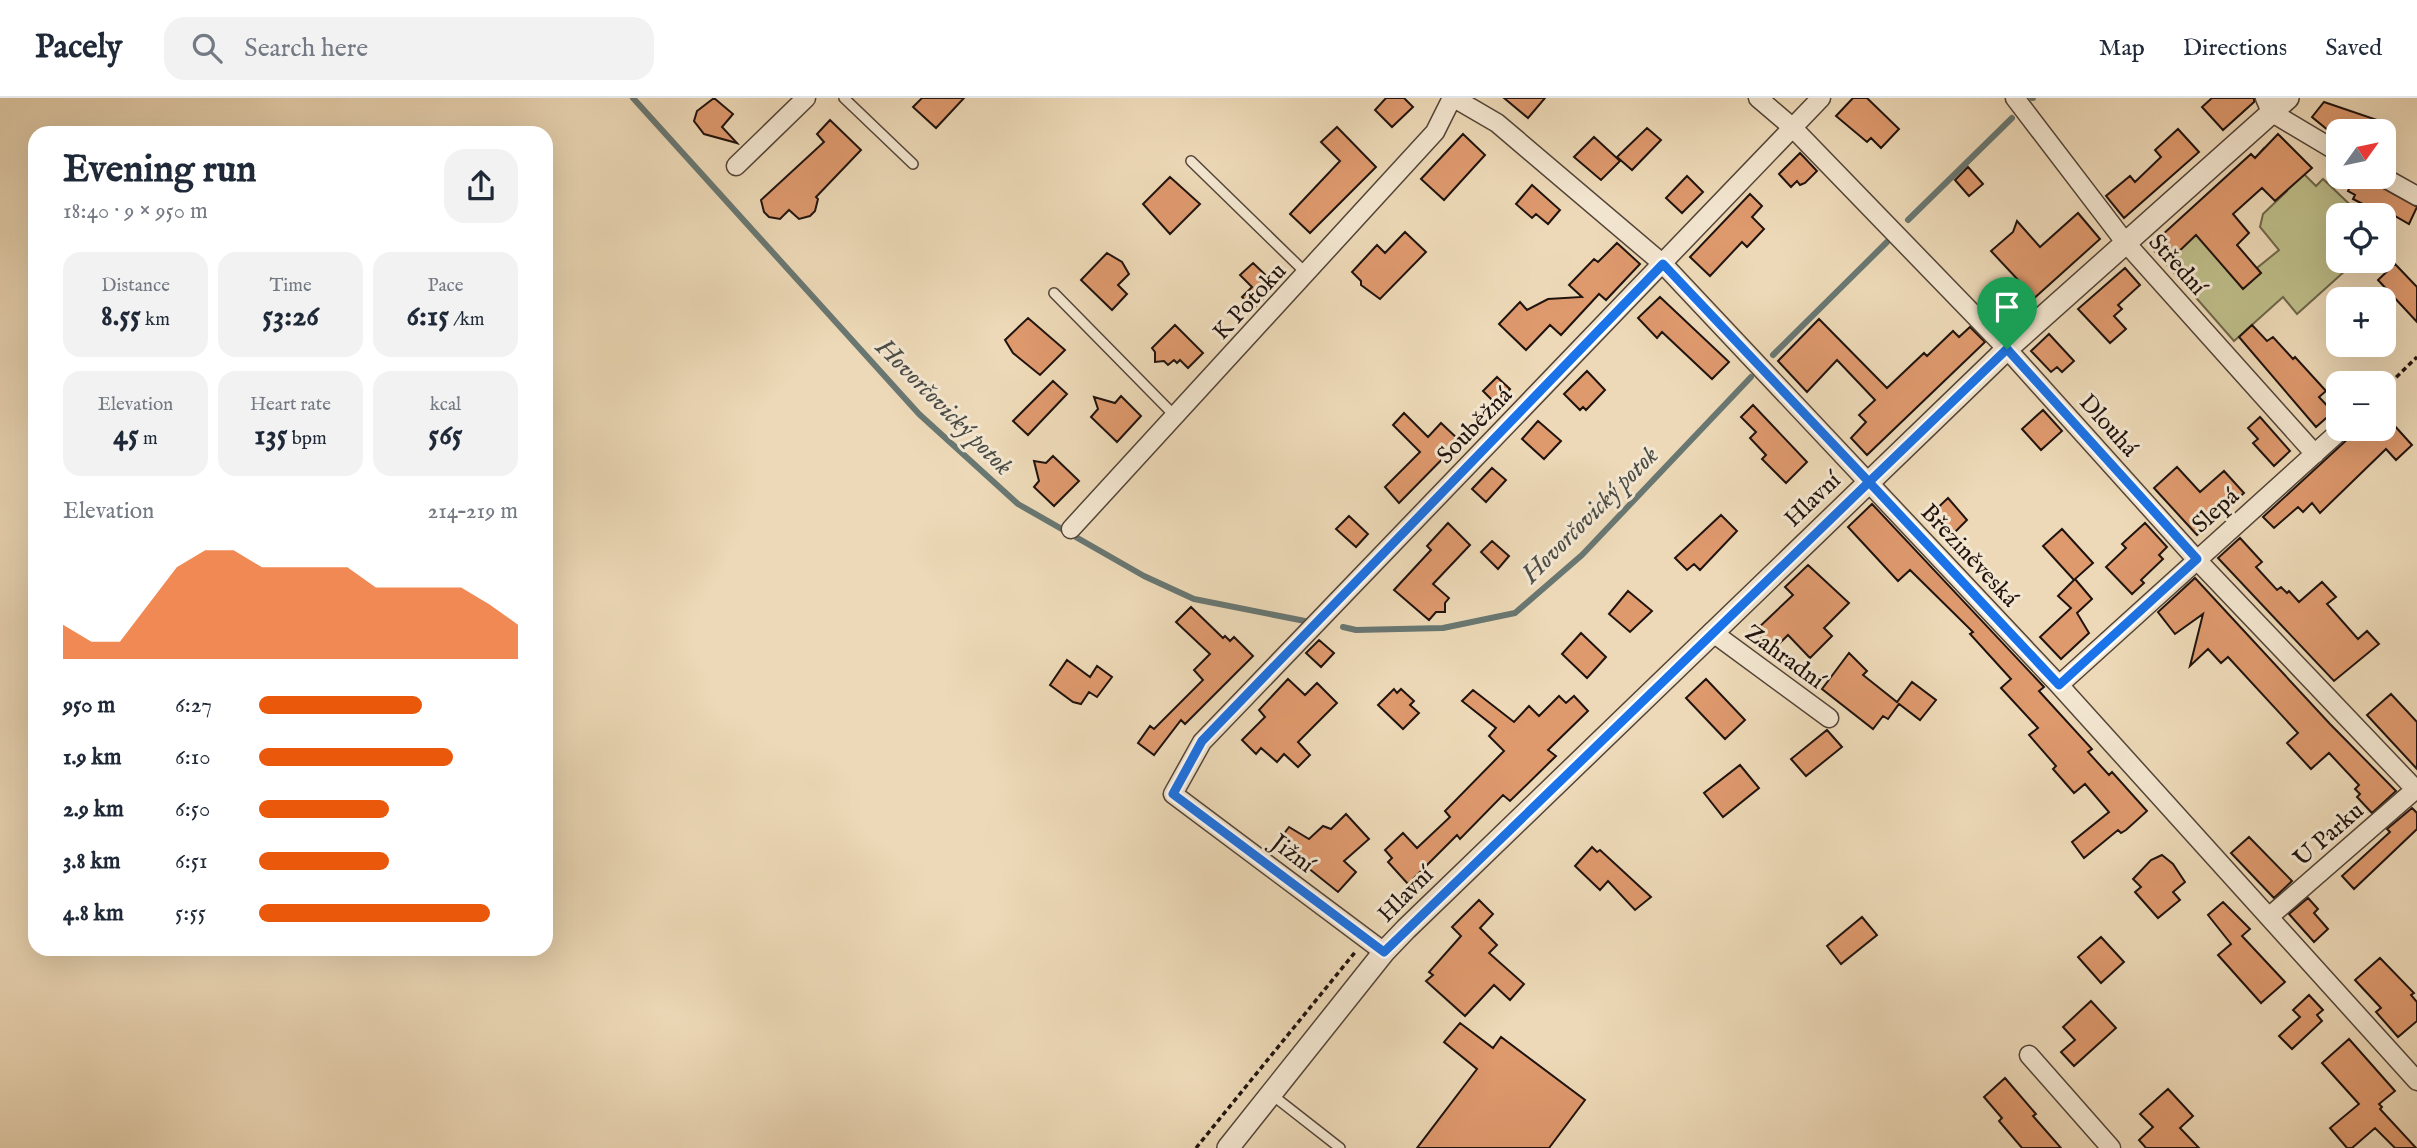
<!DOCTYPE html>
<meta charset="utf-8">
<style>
:root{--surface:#fff;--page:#f2f2f3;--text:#1f2937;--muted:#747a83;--line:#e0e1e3;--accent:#ea580c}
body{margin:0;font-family:"IM FELL English",serif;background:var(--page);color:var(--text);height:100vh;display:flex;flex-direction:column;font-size:26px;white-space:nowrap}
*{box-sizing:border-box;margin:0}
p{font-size:23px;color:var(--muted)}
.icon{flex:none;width:38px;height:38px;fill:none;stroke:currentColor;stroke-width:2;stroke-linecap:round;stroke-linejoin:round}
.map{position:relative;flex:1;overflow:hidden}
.sheet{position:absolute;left:28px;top:28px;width:525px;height:830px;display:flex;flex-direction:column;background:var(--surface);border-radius:21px;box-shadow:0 7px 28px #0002}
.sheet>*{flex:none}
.needle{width:46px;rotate:57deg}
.tools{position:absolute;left:2326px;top:21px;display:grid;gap:14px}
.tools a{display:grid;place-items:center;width:70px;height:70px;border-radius:14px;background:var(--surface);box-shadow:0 7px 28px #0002;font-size:35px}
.pin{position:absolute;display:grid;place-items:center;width:60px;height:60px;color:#fff;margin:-72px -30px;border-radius:50% 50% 50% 0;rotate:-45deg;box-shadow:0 0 7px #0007}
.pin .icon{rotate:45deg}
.round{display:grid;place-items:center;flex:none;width:74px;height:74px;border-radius:21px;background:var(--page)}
.summary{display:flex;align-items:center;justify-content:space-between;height:119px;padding:0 35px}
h1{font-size:38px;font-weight:700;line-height:52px}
.figures{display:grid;grid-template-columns:repeat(3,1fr);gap:10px;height:119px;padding:7px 35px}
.figures div{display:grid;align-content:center;border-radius:18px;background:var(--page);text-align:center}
.figures b{font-size:30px;font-weight:700}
.figures small{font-size:19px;font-weight:400}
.figures p{font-size:19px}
.chart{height:196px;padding:14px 35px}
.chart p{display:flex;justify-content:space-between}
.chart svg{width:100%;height:126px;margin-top:7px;fill:var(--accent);opacity:.7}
ul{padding:0 35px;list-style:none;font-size:23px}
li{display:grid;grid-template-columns:112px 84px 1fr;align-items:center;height:52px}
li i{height:18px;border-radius:9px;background:var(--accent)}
header{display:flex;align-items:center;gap:42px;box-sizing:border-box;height:98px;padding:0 35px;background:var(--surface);border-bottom:2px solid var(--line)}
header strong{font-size:33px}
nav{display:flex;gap:38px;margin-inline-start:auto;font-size:24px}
.search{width:490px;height:63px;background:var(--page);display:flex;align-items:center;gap:18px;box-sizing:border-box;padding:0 24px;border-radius:21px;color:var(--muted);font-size:26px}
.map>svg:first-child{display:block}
.green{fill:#bebe8a;stroke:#6f684c;stroke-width:2}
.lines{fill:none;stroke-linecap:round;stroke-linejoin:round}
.stream{stroke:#697772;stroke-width:6}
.building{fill:#de996d;stroke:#20130e;stroke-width:2}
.service-casing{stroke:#534438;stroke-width:12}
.minor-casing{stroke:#534438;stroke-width:21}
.tertiary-casing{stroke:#534438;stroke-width:24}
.path{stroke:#20130e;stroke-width:3.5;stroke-dasharray:5 3.5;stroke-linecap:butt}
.service{stroke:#f3e6d0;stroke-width:9}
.minor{stroke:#f3e6d0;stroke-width:18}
.tertiary{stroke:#f3e6d0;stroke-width:21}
.route-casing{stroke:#fff;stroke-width:14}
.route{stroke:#1a73e8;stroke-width:9}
.labels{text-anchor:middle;stroke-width:6;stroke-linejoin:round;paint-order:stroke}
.street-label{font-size:24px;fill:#20130e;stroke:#f3e6d0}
.water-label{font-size:26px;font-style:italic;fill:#4b4d48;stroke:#f3e6d0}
</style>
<header>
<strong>Pacely</strong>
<div class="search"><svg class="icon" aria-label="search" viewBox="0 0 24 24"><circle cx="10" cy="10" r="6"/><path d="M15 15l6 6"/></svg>Search here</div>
<nav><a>Map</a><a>Directions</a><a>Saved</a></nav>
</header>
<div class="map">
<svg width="2417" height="1050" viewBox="0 0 2417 1050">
<rect width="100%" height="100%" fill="#edd9b7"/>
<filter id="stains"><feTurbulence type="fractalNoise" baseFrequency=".00286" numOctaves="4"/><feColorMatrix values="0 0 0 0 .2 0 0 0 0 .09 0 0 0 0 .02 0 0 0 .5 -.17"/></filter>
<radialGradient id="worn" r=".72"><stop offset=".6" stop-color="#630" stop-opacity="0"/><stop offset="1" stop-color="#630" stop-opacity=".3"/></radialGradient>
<path class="green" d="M2264,50L2293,78L2300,72L2316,88L2323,81L2361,117H2338V163H2356L2297,216L2283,199L2234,243L2162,161L2199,134L2243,190L2261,175L2257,170L2279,152L2260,129L2263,116L2287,93L2256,59Z"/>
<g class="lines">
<path class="stream" d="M633,0L919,316L1018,406L1144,478L1194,501L1310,524
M2032,0H2033
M1908,122L2012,20
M1773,257L1887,144
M1343,529L1356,532L1443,530L1515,515L1582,457L1751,279"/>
</g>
<path class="building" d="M714,0L733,16L722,29L737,45L704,36L694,23L697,13Z
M922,0H964L936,30L913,9Z
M1386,0H1404L1413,9L1392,29L1375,12Z
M1504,0H1545L1528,20Z
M1853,0H1867L1899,31L1881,50L1871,40L1867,44L1836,18Z
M2212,0H2254V4L2223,32L2202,9Z
M2324,4L2380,23L2364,33H2329L2312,19Z
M830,22L861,52L816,99L818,101L815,113L810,118L799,121L789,112L780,121L769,119L764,114L761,102L824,44L817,36Z
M1337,29L1376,69L1310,135L1290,116L1340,63L1321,44Z
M1647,30L1661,42L1632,72L1617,59Z
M2178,31L2199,54L2124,120L2106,98L2130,78L2135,84L2161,59L2155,52Z
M1463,36L1485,57L1444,102L1421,81Z
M2278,36L2312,70L2275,103L2262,90L2233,116L2249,135L2237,147L2261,175L2243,191L2196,137L2171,161L2167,157L2162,161L2150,148L2251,56L2255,60Z
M1594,39L1620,63L1601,82L1574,59Z
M1800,55L1817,73L1805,85L1800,87L1797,83L1791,89L1779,76Z
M1968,69L1983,86L1969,98L1955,82Z
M1687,78L1703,94L1682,115L1666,100Z
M1170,79L1200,106L1170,136L1143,106Z
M2355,79H2363L2417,109L2409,126L2388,114L2386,118L2353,101L2355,97L2348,93Z
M1532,87L1560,112L1548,126L1536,116L1532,120L1516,106Z
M1750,96L1762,108L1752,119L1764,131L1747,149L1742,144L1710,178L1690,159Z
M2078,115L2100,141L2002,229L1987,214L2020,184L1991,153L2013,134L2017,123L2040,149Z
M1405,134L1426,154L1380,201L1361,187V183L1352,174L1377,147L1385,155Z
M1617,145L1640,166L1606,202L1599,196L1561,237L1550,227L1526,252L1499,226L1520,204L1527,212L1548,201L1582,199L1569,187L1594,161L1598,164Z
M1107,155L1122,164L1129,176L1118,187L1127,196L1112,212L1081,182Z
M1253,165L1276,187L1254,210L1242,199L1252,189L1240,177Z
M2395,166L2417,189V224L2378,182Z
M2125,170L2140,187L2118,207L2122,211L2114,218L2126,231L2110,245L2078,211Z
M1660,199L1729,264L1712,281L1662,234L1657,240L1638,220Z
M1028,220L1065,252L1040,277L1013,255L1005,242Z
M1819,221L1887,290L1924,255L1927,258L1953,233L1959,239L1970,229L1985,244L1867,357L1851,340L1866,324L1859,317L1875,302L1837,262L1807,294L1778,263Z
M1175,227L1203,255L1188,270L1180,262L1177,265L1174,262L1168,267L1164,263L1155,264V254L1152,250Z
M2252,227L2267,243L2273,239L2293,261L2295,259L2326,293L2319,299L2333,314L2316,329L2239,239Z
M2049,236L2074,263L2062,274L2057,269L2051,274L2031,253Z
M1587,273L1605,292L1586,312L1583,309L1580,312L1564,296Z
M1497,279L1510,291L1496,306L1483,293Z
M1053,283L1067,296L1028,337L1013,323Z
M1121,298L1141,318L1117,344L1091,319L1098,311L1094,299L1115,305Z
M1753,307L1807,364L1786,385L1762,361L1766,357L1750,340L1756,334L1741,319Z
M2043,312L2062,333L2041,352L2022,331Z
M1404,315L1428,339L1441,325L1460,343L1399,405L1385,389L1420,354L1393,327Z
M2384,316L2412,347L2396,362L2386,351L2320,415L2312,405L2303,414L2298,409L2274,430L2263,419L2350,339L2353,331H2384Z
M2260,319L2290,353L2274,368L2253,345L2258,341L2248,330Z
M1538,323L1561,343L1544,361L1522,341Z
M1053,358L1079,383L1054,408L1034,389L1039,383L1034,363L1046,365Z
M2177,369L2200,394L2224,373L2244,395L2197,437L2154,390Z
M1492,370L1506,382L1486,404L1472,391Z
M1948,400L1967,422L1947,442L1927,420Z
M1872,406L2044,589L2039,593L2092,651L2088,654L2109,677L2112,674L2147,713L2126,732L2121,735L2118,732L2084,760L2072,744L2109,714L2085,686L2074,695L2053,671L2056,668L2029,637L2038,630L2001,590L2011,581L1970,536L1973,534L1910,472L1898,483L1848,429Z
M1721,417L1737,433L1700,472L1694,466L1687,472L1675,460Z
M1349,418L1368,436L1356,449L1336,431Z
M1448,425L1470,447L1433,486L1449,500L1445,505V514H1436L1429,522L1394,492L1431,452L1427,448Z
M2145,425L2167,449L2159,457L2163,461L2141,482L2144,485L2132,496L2106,469L2126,450L2122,446Z
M2062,431L2093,465L2075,481L2092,501L2077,515L2089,535L2061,561L2040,539L2071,510L2058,498L2074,482L2043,448Z
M2240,440L2262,464L2256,469L2277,492L2281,489L2287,495L2289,493L2299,504L2322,484L2336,499L2327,506L2358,541L2367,533L2379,546L2334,583L2218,460Z
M1492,443L1509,458L1498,471L1481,454Z
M1808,467L1849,505L1824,530L1832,538L1810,560L1788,537L1780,545L1776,542L1770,548L1755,533L1793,497L1785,489Z
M2195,480L2330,626L2396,693L2372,715L2357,699L2360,696L2355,691L2359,687L2329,655L2311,671L2287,645L2298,635L2228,559L2221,565L2208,551L2190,568L2203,516L2175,536L2158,514Z
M1628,493L1652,513L1630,534L1609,516Z
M1191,509L1223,540L1225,538L1230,543L1234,539L1253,558L1185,626L1181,622L1154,657L1138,645L1150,628L1154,631L1203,582L1194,572L1210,556L1176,524Z
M1581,535L1606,559L1587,580L1562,556Z
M1319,542L1334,555L1321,569L1306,555Z
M1849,555L1867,573L1863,577L1897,604L1912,584L1936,602L1920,622L1899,606L1888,621L1883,618L1873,631L1822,591Z
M1067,562L1090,579L1097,568L1112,579L1097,599L1089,594L1081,606L1073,604L1050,587Z
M1288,581L1305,597L1317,585L1337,605L1298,644L1310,657L1298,669L1284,656L1277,664L1261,650L1256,656L1242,642L1265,619L1259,612Z
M1706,581L1745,622L1725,641L1686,600Z
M1394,591L1397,595L1401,591L1414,603L1410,607L1419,615L1403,631L1378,607Z
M1473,592L1514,624L1529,608L1539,618L1559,598L1566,605L1574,598L1588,613L1548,652L1556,658L1510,703L1503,697L1460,741L1457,737L1408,786L1388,764L1392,760L1385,752L1403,735L1417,750L1450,719L1445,713L1504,653L1489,638L1496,630L1462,603Z
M2391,596L2417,624V671L2367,617Z
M1827,632L1842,649L1806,678L1791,661Z
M1740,667L1759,690L1723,719L1704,695Z
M2412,710L2417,715V731L2354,791L2342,778L2390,734L2387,731Z
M1346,716L1369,741L1344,763L1356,774L1338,794L1277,745L1289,729L1309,741L1323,728L1331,731Z
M2249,739L2292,783L2274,800L2231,755Z
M1592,749L1597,754L1600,752L1651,799L1635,812L1608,783L1600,792L1575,768Z
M2162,757L2173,766L2185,784L2173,794L2180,802L2158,820L2135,794L2141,789L2133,781L2151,762Z
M2308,800L2318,811L2314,815L2328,831L2314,844L2289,816Z
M1479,802L1493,816L1480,830L1497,847L1489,855L1524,886L1510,902L1494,887L1465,918L1426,883L1433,877L1429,874L1461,838L1452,829Z
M2223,804L2250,831L2242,838L2285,884L2261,905L2218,857L2231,846L2208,817Z
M1862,819L1877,837L1841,866L1827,848Z
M2101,839L2124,864L2101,885L2078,859Z
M2380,860L2414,895L2411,897L2417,904V923L2398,939L2376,914L2381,910L2355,882Z
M2309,897L2323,912L2317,917L2322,923L2292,951L2279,938L2300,919L2293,912Z
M2091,903L2116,930L2074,968L2061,954L2075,942L2063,929Z
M1460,925L1493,950L1501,939L1585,1002L1549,1050H1417L1477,971L1444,944Z
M2349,941L2395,993L2379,1006L2382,1009L2380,1011L2416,1050H2395L2375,1030L2352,1050H2347L2330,1030L2359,1006L2322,965Z
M2005,980L2036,1016L2033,1018L2061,1050H2022L1999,1023L2002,1020L1984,999Z
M2168,991L2193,1018L2180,1030L2199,1050H2146L2139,1042L2153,1029L2140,1016Z"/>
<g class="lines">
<defs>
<path id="service" d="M844,0L913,66
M1191,63L1307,176
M1054,195L1175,318
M1271,996L1340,1050"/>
<path id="minor" d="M1454,0L1497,25L1663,166L2059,587L2417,983
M1758,0L1792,29L2007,251L2197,462L2417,693
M2015,0L2125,144L2315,356
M2265,0L2271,14L2338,54
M736,68L806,0
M2383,79L2417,98
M1071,431L1435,34L1452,0
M1712,534L1829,620
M2059,587L2342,331
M2270,818L2417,690
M1384,854L1173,696L1202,644L1821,0
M2029,957L2111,1050"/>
<path id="tertiary" d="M1228,1050L1384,854L1406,831L2007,251L2288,0"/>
</defs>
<use href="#service" class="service-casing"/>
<use href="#minor" class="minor-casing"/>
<use href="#tertiary" class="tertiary-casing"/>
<path class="path" d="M2384,291L2417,259
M1196,1050L1356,853"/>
<use href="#service" class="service"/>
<use href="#minor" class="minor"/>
<use href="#tertiary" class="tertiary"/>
</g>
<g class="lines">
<defs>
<path id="route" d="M2007,251L1869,384L1663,166L1202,643L1173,696L1384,854L1869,384L2059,587L2197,461L2007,251"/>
</defs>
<use href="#route" class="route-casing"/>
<use href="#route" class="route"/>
</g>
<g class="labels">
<g class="street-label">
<text transform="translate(2178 166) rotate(48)" y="8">Střední</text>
<text transform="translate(1249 203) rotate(-47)" y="8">K Potoku</text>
<text transform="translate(1474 327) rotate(-46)" y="8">Souběžná</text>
<text transform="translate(2109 327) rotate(48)" y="8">Dlouhá</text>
<text transform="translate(1812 401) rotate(-44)" y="8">Hlavní</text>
<text transform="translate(2215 412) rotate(-42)" y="8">Slepá</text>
<text transform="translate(1970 457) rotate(47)" y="8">Březiněveská</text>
<text transform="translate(1785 558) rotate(36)" y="8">Zahradní</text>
<text transform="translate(2328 736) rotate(-41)" y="8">U Parku</text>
<text transform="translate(1293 755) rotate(37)" y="8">Jižní</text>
<text transform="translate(1405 796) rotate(-45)" y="8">Hlavní</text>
</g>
<g class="water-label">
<text transform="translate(945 308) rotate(45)" y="9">Hovorčovický potok</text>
<text transform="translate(1589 416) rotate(-45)" y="9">Hovorčovický potok</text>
</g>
</g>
<rect width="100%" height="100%" filter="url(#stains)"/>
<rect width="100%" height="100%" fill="url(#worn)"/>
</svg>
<div class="tools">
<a><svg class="needle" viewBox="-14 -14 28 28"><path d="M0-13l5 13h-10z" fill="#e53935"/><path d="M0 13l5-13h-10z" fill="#747a83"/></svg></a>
<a><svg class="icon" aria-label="locate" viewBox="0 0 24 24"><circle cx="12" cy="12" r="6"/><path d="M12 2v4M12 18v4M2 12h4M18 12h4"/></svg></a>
<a>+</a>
<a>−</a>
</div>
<div class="pin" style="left:2007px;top:251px;background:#1e9e55"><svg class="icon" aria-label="arrive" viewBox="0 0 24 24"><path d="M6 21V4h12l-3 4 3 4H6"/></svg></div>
<section class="sheet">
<div class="summary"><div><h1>Evening run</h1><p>18:40 · 9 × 950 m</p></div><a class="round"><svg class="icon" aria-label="share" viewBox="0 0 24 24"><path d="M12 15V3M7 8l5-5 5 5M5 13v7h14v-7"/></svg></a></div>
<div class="figures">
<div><p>Distance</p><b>8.55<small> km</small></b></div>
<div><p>Time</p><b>53:26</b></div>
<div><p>Pace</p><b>6:15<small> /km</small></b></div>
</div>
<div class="figures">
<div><p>Elevation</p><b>45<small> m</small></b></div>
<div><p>Heart rate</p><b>135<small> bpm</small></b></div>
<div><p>kcal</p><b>565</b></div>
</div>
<div class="chart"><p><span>Elevation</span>214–219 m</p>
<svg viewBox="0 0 160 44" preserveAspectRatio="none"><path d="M0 44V32L10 38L20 38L30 25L40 12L50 6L60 6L70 12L80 12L90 12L100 12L110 19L120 19L130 19L140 19L150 25L160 32V44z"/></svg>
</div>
<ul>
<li><b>950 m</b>6:27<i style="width:63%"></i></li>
<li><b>1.9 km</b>6:10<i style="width:75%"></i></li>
<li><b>2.9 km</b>6:50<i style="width:50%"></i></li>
<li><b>3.8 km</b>6:51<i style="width:50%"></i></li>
<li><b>4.8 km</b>5:55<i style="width:89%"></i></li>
</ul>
</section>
</div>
